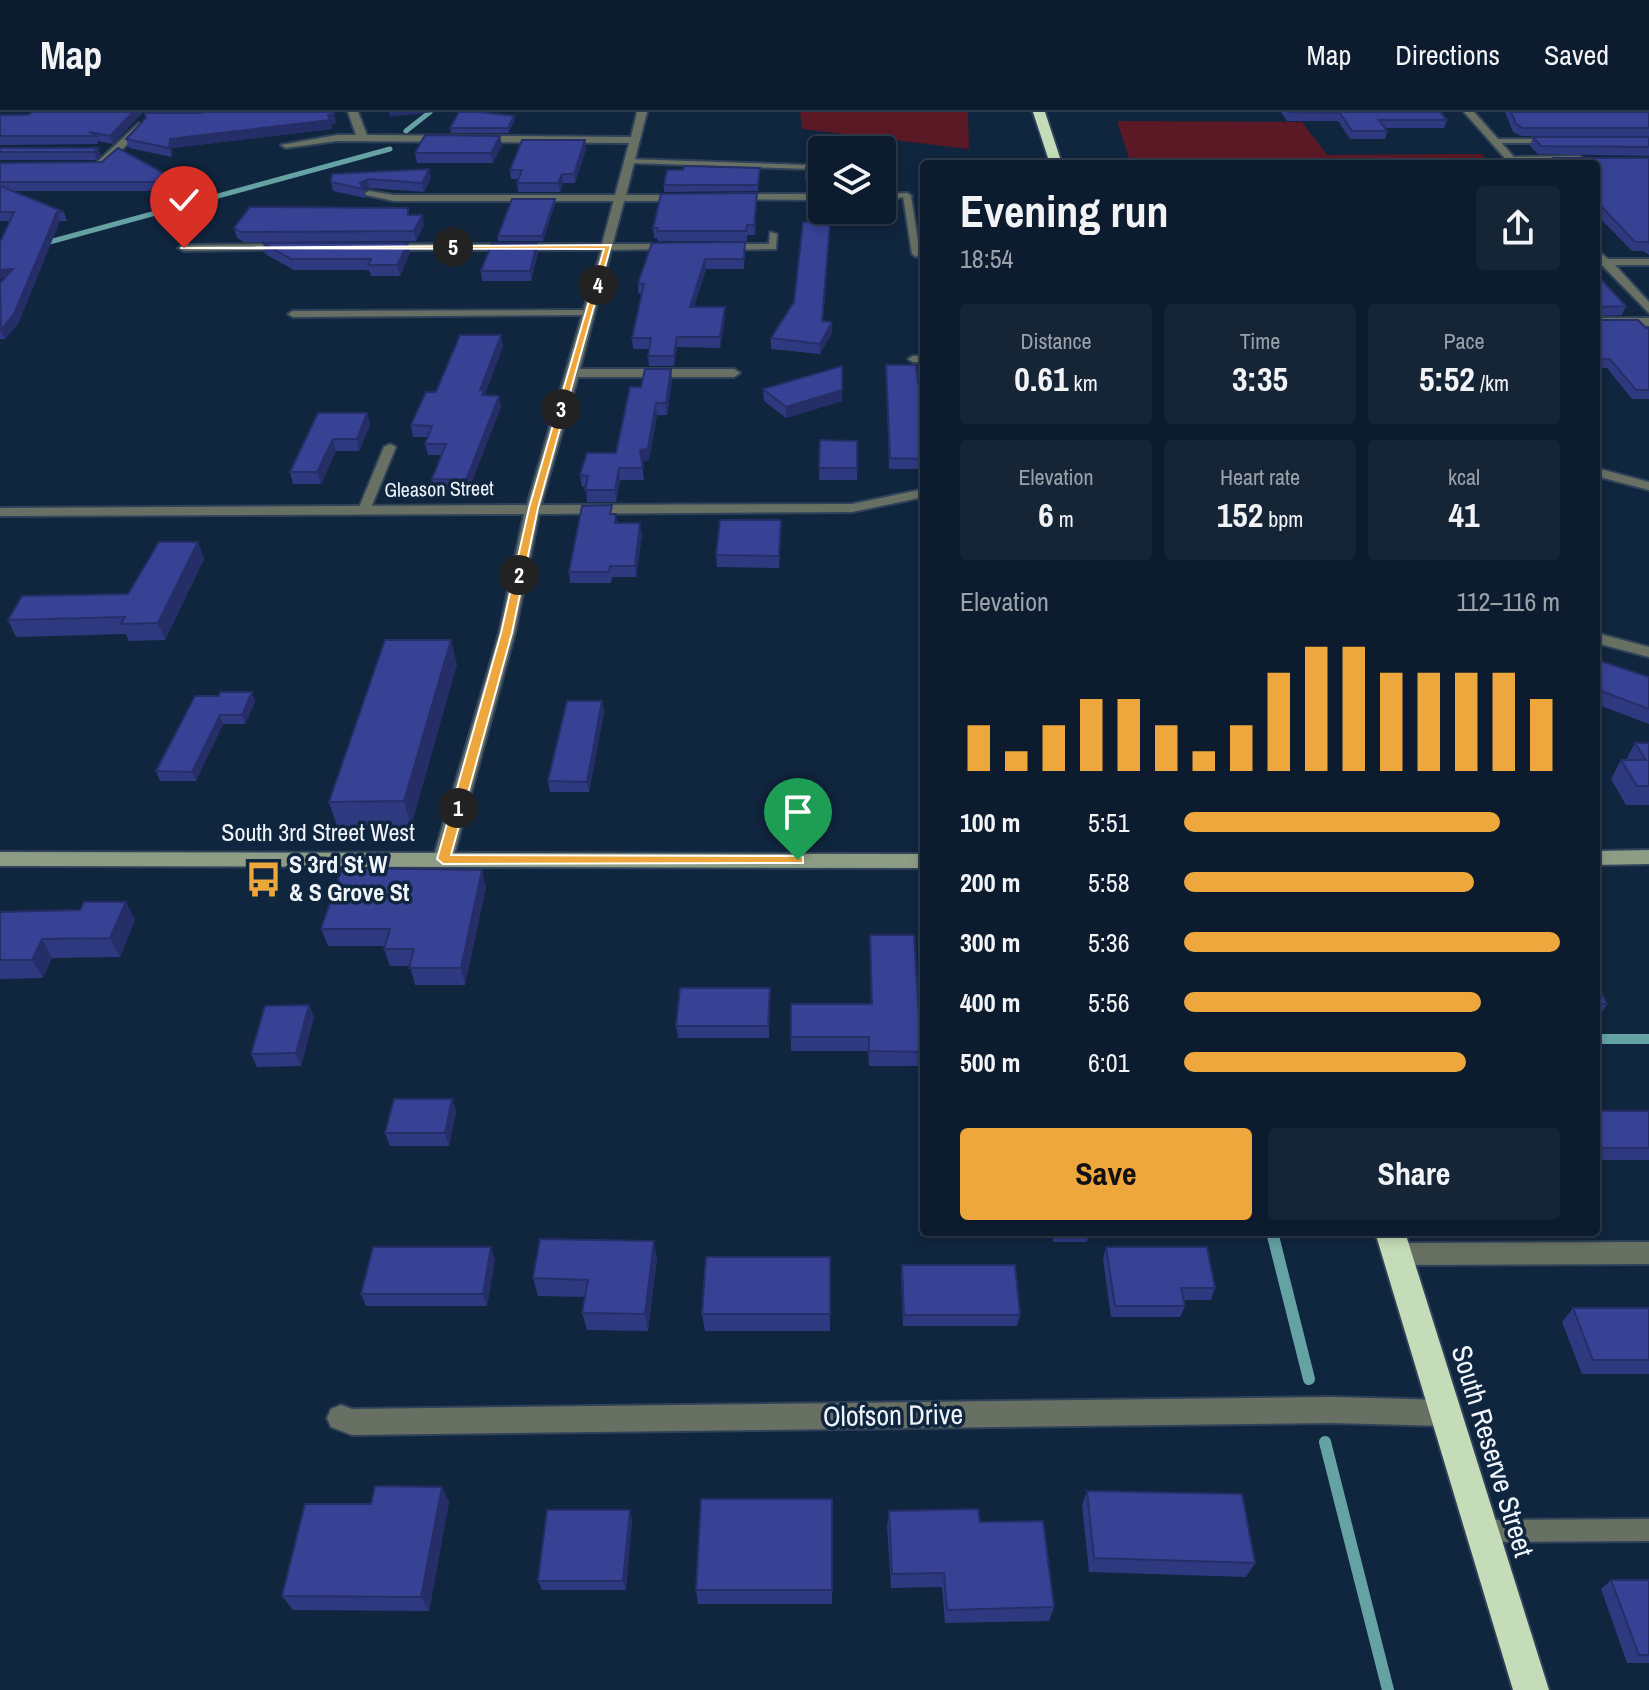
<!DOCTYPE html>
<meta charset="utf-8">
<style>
:root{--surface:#0c1c2e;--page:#152536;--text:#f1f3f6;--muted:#9aa1aa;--line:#2c3a4a;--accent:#eea73c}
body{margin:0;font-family:"Archivo Narrow",sans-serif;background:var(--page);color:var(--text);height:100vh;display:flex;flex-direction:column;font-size:30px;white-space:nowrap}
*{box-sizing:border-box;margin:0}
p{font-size:26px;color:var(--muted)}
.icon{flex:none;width:44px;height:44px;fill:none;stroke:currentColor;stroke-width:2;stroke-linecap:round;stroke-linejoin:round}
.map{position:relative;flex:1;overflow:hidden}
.drawer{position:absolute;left:920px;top:48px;width:680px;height:1076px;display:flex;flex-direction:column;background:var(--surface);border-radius:8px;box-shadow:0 4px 12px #0003,0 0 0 2px var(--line)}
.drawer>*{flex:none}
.fabs{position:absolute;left:808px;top:24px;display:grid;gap:16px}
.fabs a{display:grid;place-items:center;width:88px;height:88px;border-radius:8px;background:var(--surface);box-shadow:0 4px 12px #0003,0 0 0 2px var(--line);font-size:40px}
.pin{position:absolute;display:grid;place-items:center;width:68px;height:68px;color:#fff;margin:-82px -34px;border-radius:50% 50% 50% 0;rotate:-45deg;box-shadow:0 0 8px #0007}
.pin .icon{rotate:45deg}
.km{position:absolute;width:40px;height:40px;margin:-20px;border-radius:50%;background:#222;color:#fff;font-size:22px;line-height:40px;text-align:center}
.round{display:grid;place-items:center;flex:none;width:84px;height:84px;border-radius:8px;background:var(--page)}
.head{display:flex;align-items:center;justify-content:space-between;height:136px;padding:0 40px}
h1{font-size:44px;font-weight:700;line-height:60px}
.figures{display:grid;grid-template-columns:repeat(3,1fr);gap:12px;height:136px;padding:8px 40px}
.figures div{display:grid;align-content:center;border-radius:8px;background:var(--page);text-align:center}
.figures b{font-size:34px;font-weight:700}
.figures small{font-size:22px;font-weight:400}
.figures p{font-size:22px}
.chart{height:224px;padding:16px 40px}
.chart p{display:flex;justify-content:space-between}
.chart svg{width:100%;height:144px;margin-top:8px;stroke:var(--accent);stroke-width:6}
.action{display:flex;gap:16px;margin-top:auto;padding:16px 40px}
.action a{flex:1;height:92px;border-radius:8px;background:var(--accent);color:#111;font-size:32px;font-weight:700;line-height:92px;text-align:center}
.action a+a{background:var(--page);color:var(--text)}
ul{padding:0 40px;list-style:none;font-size:26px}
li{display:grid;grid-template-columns:128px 96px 1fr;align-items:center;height:60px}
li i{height:20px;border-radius:10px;background:var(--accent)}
header{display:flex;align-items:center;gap:48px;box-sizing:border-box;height:112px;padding:0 40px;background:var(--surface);border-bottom:2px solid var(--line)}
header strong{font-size:38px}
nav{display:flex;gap:44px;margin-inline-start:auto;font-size:28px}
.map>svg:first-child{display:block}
.green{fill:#5b1925}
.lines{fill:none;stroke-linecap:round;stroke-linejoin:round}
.stream-far2{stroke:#64a2a4;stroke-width:5}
.stream-far1{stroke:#64a2a4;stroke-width:10}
.stream{stroke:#64a2a4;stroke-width:12}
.lane-casing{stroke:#2f4259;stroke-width:4}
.street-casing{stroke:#2f4259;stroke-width:4}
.secondary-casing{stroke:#2f4259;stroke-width:4}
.highway-casing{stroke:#2f4259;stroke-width:4}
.lane{fill:#677062;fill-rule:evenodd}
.street{fill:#677062;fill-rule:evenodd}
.secondary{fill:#8d9c85;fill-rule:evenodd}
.highway{fill:#c5dcb8;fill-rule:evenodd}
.wall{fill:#2f397f}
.shaded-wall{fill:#262e68}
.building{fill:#374294;stroke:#262e68;stroke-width:2}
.route{fill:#eea73c;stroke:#fff;stroke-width:2}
.labels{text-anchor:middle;stroke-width:7;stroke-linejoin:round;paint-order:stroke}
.far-street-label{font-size:20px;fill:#f0f5fc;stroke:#10253e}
.street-label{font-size:24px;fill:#f0f5fc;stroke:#10253e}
.poi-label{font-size:24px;font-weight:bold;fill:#f0f5fc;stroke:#10253e;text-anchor:start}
.near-street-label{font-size:28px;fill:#f0f5fc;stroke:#10253e}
</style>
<header>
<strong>Map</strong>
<nav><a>Map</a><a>Directions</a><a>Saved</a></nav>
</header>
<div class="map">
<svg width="1649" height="1578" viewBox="0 0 1649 1578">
<rect width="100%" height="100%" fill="#10253e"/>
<path class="green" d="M800,0H968L969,37L802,17Z
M1117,9L1302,10L1327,43L1481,42L1492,52H1131Z"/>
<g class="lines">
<path class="stream-far2" d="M406,19L430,0
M42,132L390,37"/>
<path class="stream-far1" d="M1596,927H1649"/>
<path class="stream" d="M1272,1120L1309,1267
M1325,1330L1388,1578"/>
<defs>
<path id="lane" d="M1492,27H1553L1557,29L1553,31H1495Z
M628,47L807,53L811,55L807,57L631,51Z
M369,79L394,83H620L624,86L620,89H394L366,83L365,81Z
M907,81L911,84L920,142L916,145L912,142L903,84Z
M770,120L777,122L776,137L726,138L722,135L726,132H769Z
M671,132L674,133V137L608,138L604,135L608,132Z
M590,198L593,199V203L293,205L288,202L293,199Z
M924,244V250H913L908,247L913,244Z
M390,332L396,335L370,398L364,402L360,400L358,398L384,335Z
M1649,1407V1429L1482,1430L1474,1427L1471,1419L1474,1411L1482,1408Z"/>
<path id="street" d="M348,0H358L367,23L631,25L637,0H647L626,83H686L691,86L686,89H624L580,257H734L740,261L734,265H578L541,393L852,392L924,377V385L852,400L539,402L515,521L453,747L443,754L433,747L499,521L524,402L0,404V396L527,393L601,138H384L378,135L384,132H602L629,31L337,29L286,36L281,33L337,23H356Z
M1464,0H1474L1514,45L1579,44L1584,47L1579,50L1510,52Z
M139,11L147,13L103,56H95V52Z
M730,82H822V88L726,87L725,85Z
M882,82L907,81L912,84L882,88Z
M288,132L292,133V137L184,139L178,136L184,133Z
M1596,137L1608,147H1649V153H1615L1649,190V201L1596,147Z
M1596,206H1649V214H1596Z
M1596,356L1649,370V378L1596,364Z
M1596,521L1649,535V545L1596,531Z
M1649,1130V1152L1397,1153L1388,1150L1385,1142L1388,1134L1397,1131Z
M1332,1285L1446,1288L1456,1292L1459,1301L1456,1310L1446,1314L1332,1311L352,1323L331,1315L327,1306L331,1297L341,1293L352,1297Z"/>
<path id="secondary" d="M1649,738V752L1596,753V739Z
M0,740L924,742V756L0,754Z"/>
<path id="highway" d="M1033,0H1045L1062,52H1050Z
M1375,1120H1405L1549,1578H1513Z"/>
</defs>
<use href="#lane" class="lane-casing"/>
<use href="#street" class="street-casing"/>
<use href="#secondary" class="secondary-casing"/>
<use href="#highway" class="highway-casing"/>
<use href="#lane" class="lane"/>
<use href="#street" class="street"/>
<use href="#secondary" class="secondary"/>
<use href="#highway" class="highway"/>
</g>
<path class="wall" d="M32,0H143L113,32L97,29L98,32L0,33V3H28Z
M1225,0H1441L1447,8L1444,16H1385L1387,19L1385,27H1350L1338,9H1287L1281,0Z
M1505,0H1649V25L1521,24L1513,20Z
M515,8L508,21H451L450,16Z
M336,11L331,12L332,17L172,36V45L129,36L126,27Z
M1533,25H1649V44L1538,42L1530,34Z
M585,28L586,37L575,71H563L560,80H518L517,71L518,67H511L510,58Z
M502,33L493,51H417L415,41Z
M0,36H98L101,44L97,48H0Z
M807,36L822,38V72H806V55L810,53L807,50Z
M1554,46H1649V143L1643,139H1632L1596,102V52H1552Z
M0,51L180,70L183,79H13L64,100L67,109H60L18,212L5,227H0V171L4,167L10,109H0Z
M332,62L431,66L424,80L369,76L364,79L365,86L333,79L331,70Z
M760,62L758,79L664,80V73Z
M757,81L755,123H747V129H658L657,126H654L653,116Z
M555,87V92L543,129H498V124Z
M409,103L424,113L416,129L244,130L237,126L234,116Z
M830,110L823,209L832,221L820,242L771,237V226L794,190Z
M745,130L744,157H706L694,195H725V205L720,236L677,235L674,254H649L648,244L649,237H633L632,226L641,182L638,181V171Z
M263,131L410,141L400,164H371L369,158H294L265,142Z
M537,131L538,141L531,169H482L481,159Z
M1596,162L1626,194L1622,203L1597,204V208L1649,216V287H1632L1607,256H1596Z
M503,234L485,282L501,295L468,379H435L432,367L441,343H428L425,332L428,325H413L411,313L436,280Z
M886,253L918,271H924V357H889Z
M842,254V289L786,306L764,289L763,277Z
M672,268L667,303H657L649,348L642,350L644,368H620L616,390H587L586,375H582L580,363L616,341Z
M367,301L370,313L359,339H336L321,372H293L290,360Z
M820,328L857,329V368H819Z
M613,402L618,411L642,422L636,465H612L611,471H570L569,460Z
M919,417H924V494L918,439Z
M781,420L779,456L717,455L716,443Z
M198,430L204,447L165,528L129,529L126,522L16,525L8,508L128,482Z
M1596,549L1649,565V612L1596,592Z
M457,552L411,714H337L329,690Z
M252,580L255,590L245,612H223L196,669H160L156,659L219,584Z
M602,589L604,600L589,680H550L548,669Z
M1635,631H1649V693H1626L1611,667L1621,648H1626Z
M486,775L465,873H415L410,854H390L384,837L385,834H328L321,817Z
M126,790L135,808L120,845L52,846L43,866L0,867V802L80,798Z
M870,823L919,904H924V954H869L868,939H791V925L871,892Z
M1596,870L1607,892L1596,910Z
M770,876L769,926H678L676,914Z
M309,893L314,905L301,954L257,955L251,942Z
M452,987L456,999L449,1034H390L385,1021Z
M1596,999H1649V1048H1596Z
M1052,1120H1088V1124L1087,1130H1053Z
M1106,1135L1215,1176L1211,1188H1183L1185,1194L1180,1205H1111L1103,1147Z
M830,1145V1219H705L702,1202Z
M657,1146L648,1219L587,1218L582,1201L585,1185L538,1184L533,1166Z
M495,1147L487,1194H366L361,1182Z
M902,1153L1020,1203L1017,1214H903L901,1165Z
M1573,1196H1649V1262H1582L1562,1210Z
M442,1375L449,1390L429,1499L293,1498L282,1484L371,1392Z
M1087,1379L1255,1451L1246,1465L1089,1460L1082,1393Z
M832,1387V1492H698L696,1478Z
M889,1399L980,1410L1054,1495L1049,1509L945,1511L942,1475L891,1476L887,1414Z
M632,1408L626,1478H542L538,1469Z
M1611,1468H1649V1551H1627L1601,1477Z"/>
<path class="shaded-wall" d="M133,0H143L113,32L110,24Z
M389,0H434L390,5Z
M334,2L336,11L331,12L332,17L172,36V45L169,36L170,27Z
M514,4L515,8L508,21V16Z
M500,24L502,33L493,51L491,41Z
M585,28L586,37L575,71L574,62Z
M98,36L101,44L97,48L94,40Z
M429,57L431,66L424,80L422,71Z
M562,62L563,71L560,80L558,71Z
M368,67L369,76L364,79L360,71Z
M757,81V91L755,123L754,113Z
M555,87V92L543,129L542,124Z
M57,100L60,109L18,212L5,227L1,218Z
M422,103L424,113L416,129L414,119Z
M408,131L410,141L400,164L397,153Z
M537,131L538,141L531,169L530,159Z
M705,147L706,157L691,205L690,195Z
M13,157L17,166L0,167V158Z
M725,195V205L720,236V225Z
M832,210V221L820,242V232Z
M501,223L503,234L485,282L486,289L480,278Z
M677,225V235L674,254V244Z
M671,257L672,268L667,303L666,291Z
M842,278V289L786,306V295Z
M499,284L501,295L468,379L466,368Z
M656,291L657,303L649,348L641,350L640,338Z
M367,301L370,313L359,339L357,327Z
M333,327L336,339L321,372L317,360Z
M619,356L620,368L616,390L615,378Z
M640,411L642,422L636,465L635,454Z
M198,430L204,447L165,528L158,511Z
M451,528L457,552L411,714L404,689Z
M252,580L255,590L245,612L242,603Z
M602,589L604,600L589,680L587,670Z
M220,603L223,612L196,669L192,660Z
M482,758L486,775L465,873L461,856Z
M126,790L135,808L120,845L110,826Z
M42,827L52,846L43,866L32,848Z
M309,893L314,905L301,954L296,941Z
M452,987L456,999L449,1034L445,1021Z
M654,1129L657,1146L648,1219L645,1202Z
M491,1135L495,1147L487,1194L483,1182Z
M442,1375L449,1390L429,1499L421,1485Z
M630,1398L632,1408L626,1478L623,1469Z"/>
<path class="building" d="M33,0H133L110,24L89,20L96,24H0V3H28Z
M203,0H333L334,2L328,3L330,8L170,27L169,36L126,27L146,6L145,1H202Z
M459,0H478L514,4L508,16H450Z
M1288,0H1440L1447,8H1379L1387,19H1352L1340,1Z
M1511,0H1649V16H1523L1516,12Z
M425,23L500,24L491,41H415Z
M1533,25H1649V35L1541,34Z
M522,28H585L574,62H562L558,71H517L522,58H510Z
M0,36H98L94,40H0Z
M118,36L180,70H0V51L102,50Z
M807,36H832V38H822V67H806V55L814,51L807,45Z
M1554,46H1649V131L1647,130H1635L1596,89V52H1560Z
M684,54L760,56L758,73H664L667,58H683Z
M429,57L422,71L368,67L360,71L363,77L331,70L332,62Z
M0,74L64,100H57L14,202L1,218L0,171L13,157L0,158V130L14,100H0Z
M757,81L754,113H747L746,119H657L658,116H653L661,82Z
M512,87H555L542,124H498Z
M250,95L408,96V103H422L414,119L241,120L234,116Z
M803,110H830L822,209L832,210L820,232L771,226L794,190Z
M745,130L744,147H705L690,195H725L720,225H677L674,244H648L651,226H632L644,172L638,171L652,131Z
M263,131H408L397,153H368L371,147H291Z
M492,131H537L530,159H481Z
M1596,162L1626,194L1597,195V208H1638L1646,216H1649V278H1636L1610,247L1596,248Z
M460,223H501L480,278H484L482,283L499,284L466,368L432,367L446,332H425L432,314L411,313L426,280H436Z
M886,253H916L918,271H924V347L890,346Z
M842,254V278L786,295L763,277Z
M645,257H671L666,291H656L648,336L640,338L643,356H619L615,378H585L588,364L580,363L587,341H616L630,275H641Z
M318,301H367L357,327H333L317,360H290Z
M820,328L857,329V356H819Z
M612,393L610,402H616L615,411H640L635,454H610L609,460H569L582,394Z
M720,408H781L779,444L716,443Z
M919,417H924V461Z
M159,430H198L158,511L121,512L125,505L8,508L22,484L128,482Z
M385,528H451L404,689L329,690Z
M1597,548L1649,565V597L1596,577V549Z
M220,580H252L242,603H220L192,660L156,659L195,584H219Z
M567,589H602L587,670L548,669Z
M1635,631H1649V674H1637L1621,648H1646Z
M342,756L482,758L461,856H409L414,837H384L390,817H321Z
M84,790H126L110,826L42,827L32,848H0V802L1,800L80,798Z
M870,823H914L919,904H924V940L869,939V925H791V892H872Z
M1596,870L1607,892H1596Z
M680,876H770L768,914H676Z
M309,893L296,941L251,942L265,894Z
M394,987H452L445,1021H385Z
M1596,999H1649V1036H1596Z
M1054,1120H1088V1124H1055Z
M540,1127L654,1129L645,1202L582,1201L588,1168L533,1166Z
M373,1135H491L483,1182H361Z
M1106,1135H1207L1215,1176H1181L1185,1194H1115Z
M706,1145H830V1202H702Z
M902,1153H1015L1020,1203H904Z
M1573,1196H1649V1248H1593Z
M375,1374L442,1375L421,1485L282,1484L305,1392H371Z
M1087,1379L1242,1382L1255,1451L1094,1446Z
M701,1387H832V1478H696Z
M978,1397L980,1410L1043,1409L1054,1495L947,1498L944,1461L892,1462L889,1399Z
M547,1398H630L623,1469H538Z
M1611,1468H1649V1543H1639Z"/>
<path class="route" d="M611,133L538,396L512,521L451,743L798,744L803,745V751L443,752L437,747L501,521L529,396L604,137L180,136Z"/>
<defs>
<symbol id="bus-bare" viewBox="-9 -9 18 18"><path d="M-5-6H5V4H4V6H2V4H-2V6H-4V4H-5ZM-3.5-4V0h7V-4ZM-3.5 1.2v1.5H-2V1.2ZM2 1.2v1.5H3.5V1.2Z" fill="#eea73c" stroke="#10253e" stroke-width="2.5" paint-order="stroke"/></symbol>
</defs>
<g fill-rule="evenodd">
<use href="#bus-bare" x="238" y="742" width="51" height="51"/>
</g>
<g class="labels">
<g class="far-street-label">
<text transform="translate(439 377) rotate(-1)" y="7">Gleason Street</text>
</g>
<g class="street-label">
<text x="318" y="729">South 3rd Street West</text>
</g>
<g class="poi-label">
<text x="289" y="761">S 3rd St W<tspan x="289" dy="28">&amp; S Grove St</tspan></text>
</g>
<g class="near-street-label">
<text transform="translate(893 1303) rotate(-1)" y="10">Olofson Drive</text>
<text transform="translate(1493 1339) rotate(73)" y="10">South Reserve Street</text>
</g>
</g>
</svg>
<div class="fabs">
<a><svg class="icon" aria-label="layers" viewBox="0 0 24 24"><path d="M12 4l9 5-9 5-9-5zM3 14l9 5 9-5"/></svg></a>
</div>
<div class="pin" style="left:798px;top:748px;background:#1e9e55"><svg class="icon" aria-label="arrive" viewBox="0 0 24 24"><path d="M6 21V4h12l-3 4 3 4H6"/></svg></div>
<div class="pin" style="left:184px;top:136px;background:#d93025"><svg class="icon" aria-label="check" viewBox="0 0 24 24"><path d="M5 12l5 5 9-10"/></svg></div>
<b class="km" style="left:458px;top:696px">1</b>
<b class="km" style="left:519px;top:463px">2</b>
<b class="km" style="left:561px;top:297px">3</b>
<b class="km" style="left:598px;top:173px">4</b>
<b class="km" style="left:453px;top:135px">5</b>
<section class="drawer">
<div class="head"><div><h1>Evening run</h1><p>18:54</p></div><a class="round"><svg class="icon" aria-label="share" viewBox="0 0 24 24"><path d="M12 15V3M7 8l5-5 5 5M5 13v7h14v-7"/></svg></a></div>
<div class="figures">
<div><p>Distance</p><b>0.61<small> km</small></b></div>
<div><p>Time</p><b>3:35</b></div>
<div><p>Pace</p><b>5:52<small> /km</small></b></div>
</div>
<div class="figures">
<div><p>Elevation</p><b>6<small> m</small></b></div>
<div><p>Heart rate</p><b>152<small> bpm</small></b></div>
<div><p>kcal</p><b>41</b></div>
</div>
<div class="chart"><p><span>Elevation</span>112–116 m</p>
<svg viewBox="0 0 160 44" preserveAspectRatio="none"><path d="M5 44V30M15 44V38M25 44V30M35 44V22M45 44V22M55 44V30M65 44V38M75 44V30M85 44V14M95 44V6M105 44V6M115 44V14M125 44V14M135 44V14M145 44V14M155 44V22"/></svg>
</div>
<ul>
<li><b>100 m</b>5:51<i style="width:84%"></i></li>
<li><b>200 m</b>5:58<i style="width:77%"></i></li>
<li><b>300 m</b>5:36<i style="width:100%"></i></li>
<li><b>400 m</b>5:56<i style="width:79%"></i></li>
<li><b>500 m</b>6:01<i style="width:75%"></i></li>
</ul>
<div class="action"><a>Save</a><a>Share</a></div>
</section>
</div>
